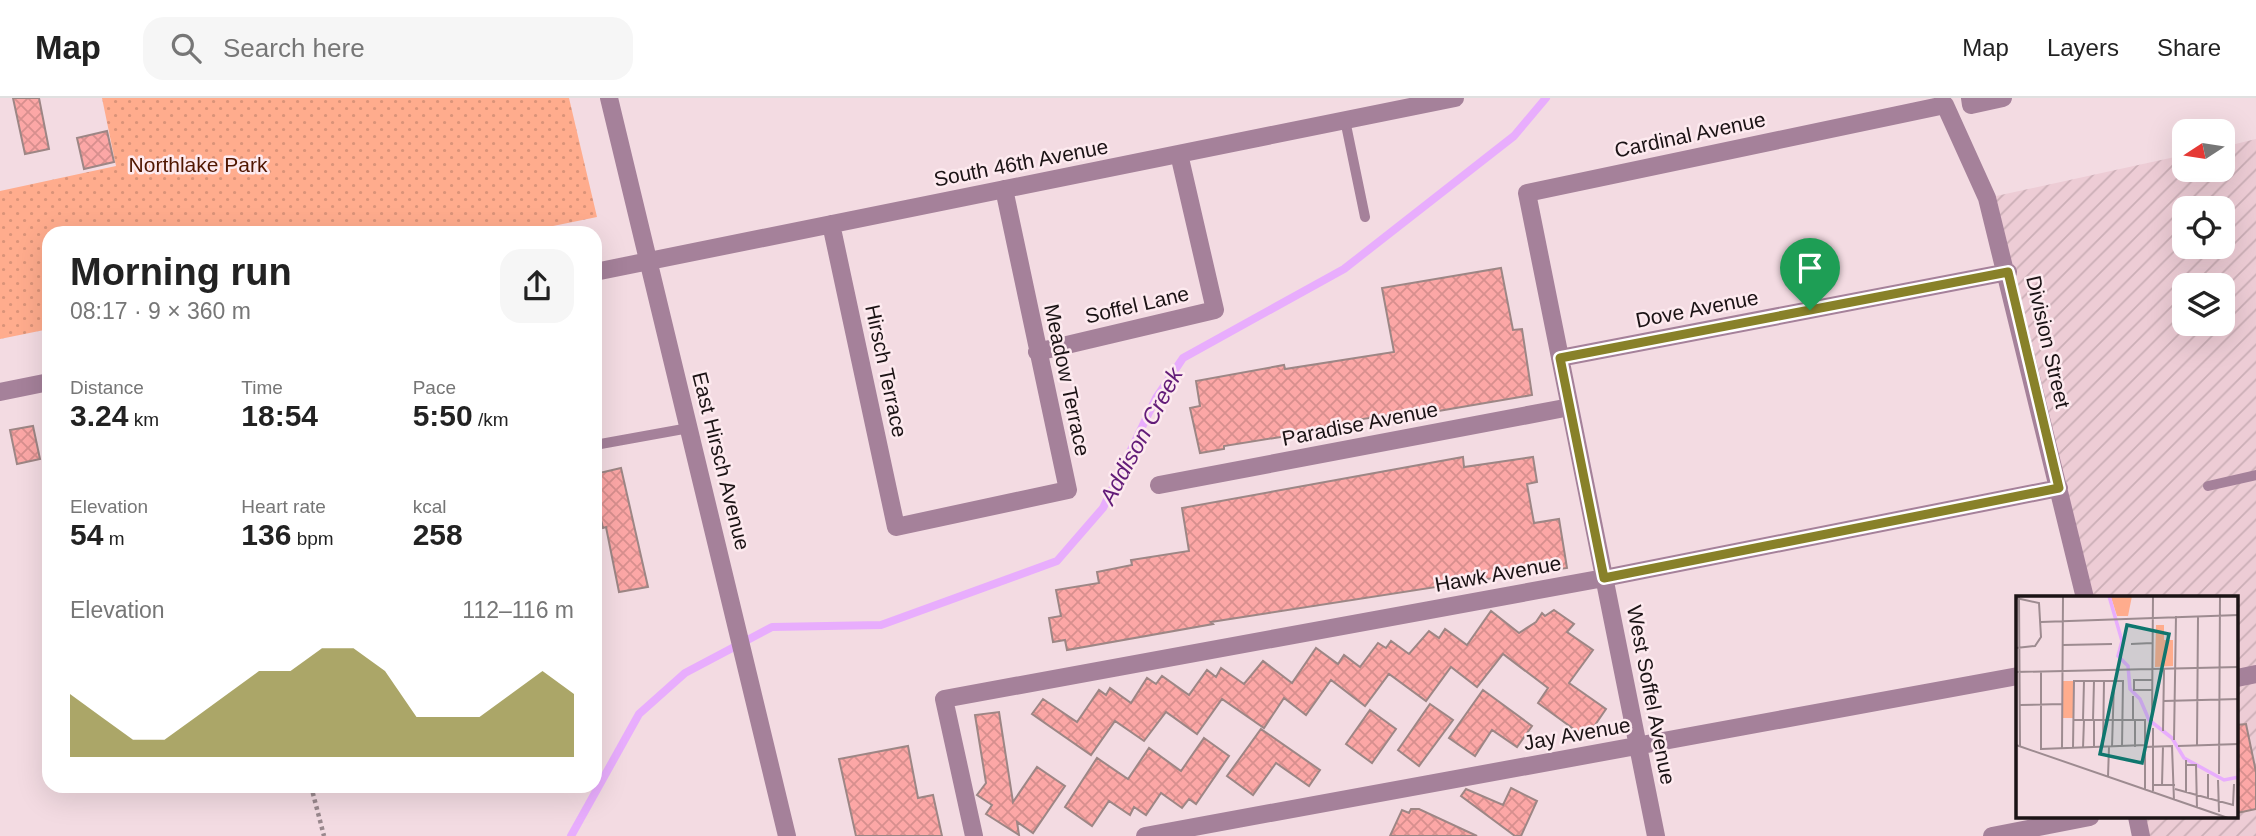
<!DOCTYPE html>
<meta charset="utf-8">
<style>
:root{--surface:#fff;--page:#f6f6f6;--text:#222;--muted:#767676;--line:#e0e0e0;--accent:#888129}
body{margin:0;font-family:Arial,sans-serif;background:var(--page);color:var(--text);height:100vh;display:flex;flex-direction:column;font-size:26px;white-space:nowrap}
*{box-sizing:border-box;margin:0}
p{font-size:23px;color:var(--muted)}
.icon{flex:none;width:38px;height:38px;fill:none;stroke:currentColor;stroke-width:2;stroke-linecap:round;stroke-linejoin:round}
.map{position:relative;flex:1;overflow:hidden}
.drawer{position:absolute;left:42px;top:128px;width:560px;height:567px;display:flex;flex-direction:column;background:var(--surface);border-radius:21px;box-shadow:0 7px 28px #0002}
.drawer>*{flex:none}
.needle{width:46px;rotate:258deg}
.controls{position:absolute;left:2172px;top:21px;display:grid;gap:14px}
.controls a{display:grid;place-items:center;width:63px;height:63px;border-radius:14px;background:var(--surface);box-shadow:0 7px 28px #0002;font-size:35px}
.pin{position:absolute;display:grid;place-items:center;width:60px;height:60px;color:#fff;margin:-72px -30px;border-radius:50% 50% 50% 0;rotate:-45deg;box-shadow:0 0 7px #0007}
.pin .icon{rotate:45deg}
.round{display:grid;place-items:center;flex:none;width:74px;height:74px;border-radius:21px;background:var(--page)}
.head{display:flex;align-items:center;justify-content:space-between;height:119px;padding:0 28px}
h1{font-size:38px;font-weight:600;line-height:52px}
.metrics{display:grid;grid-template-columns:repeat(3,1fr);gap:10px;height:119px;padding:7px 28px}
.metrics div{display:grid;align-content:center}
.metrics b{font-size:30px;font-weight:600}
.metrics small{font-size:19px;font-weight:400}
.metrics p{font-size:19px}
.chart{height:196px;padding:14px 28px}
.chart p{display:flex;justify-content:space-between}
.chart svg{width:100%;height:126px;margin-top:7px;fill:var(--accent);opacity:.7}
header{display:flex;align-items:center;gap:42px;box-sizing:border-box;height:98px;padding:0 35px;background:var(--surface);border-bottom:2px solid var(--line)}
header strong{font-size:33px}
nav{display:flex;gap:38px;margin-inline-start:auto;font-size:24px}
.search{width:490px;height:63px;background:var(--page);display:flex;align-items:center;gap:18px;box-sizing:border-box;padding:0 24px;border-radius:21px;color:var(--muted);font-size:26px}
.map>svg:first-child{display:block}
.industrial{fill:url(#industrial-furrows);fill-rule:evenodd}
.park{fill:url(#park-dots)}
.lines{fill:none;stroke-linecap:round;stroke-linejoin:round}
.stream{stroke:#e8adfd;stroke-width:8}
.building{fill:url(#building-cross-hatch);stroke:#9d8685;stroke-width:2}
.path{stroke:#99888d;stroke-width:4.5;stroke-dasharray:3.5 3.5;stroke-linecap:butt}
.lane{stroke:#a5819a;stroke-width:10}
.street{stroke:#a5819a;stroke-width:18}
.route-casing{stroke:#fff;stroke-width:14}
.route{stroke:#888129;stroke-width:9}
.labels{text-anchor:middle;stroke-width:5;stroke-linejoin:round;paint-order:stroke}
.street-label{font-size:21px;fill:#1b1315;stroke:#fdeaef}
.park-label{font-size:21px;fill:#501600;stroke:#fdeaef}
.water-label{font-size:23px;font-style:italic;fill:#621b78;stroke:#fdeaef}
.inset-river{fill:none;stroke:#e8adfd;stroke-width:3.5}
.inset-road{fill:none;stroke:#9d8b90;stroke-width:2}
.view{fill:#0f766e;fill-opacity:0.15;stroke:#0f766e;stroke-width:3.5}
.inset-edge{fill:none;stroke:#1b1315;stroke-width:3.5}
</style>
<header>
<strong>Map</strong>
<div class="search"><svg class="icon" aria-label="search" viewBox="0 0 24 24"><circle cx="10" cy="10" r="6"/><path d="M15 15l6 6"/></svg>Search here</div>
<nav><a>Map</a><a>Layers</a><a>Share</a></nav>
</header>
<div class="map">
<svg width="2256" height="738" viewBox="0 0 2256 738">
<defs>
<pattern id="industrial-furrows" width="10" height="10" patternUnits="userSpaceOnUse" patternTransform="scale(1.75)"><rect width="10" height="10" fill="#edccd5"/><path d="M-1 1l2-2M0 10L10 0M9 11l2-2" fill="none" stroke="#cbaeb6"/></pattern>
<pattern id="park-dots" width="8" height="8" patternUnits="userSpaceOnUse" patternTransform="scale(1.75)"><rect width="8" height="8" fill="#ffac8d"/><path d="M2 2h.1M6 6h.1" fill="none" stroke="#da9379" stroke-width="1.8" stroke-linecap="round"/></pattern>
<pattern id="building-cross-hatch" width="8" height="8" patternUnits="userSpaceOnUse" patternTransform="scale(1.75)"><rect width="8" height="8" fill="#fca7a6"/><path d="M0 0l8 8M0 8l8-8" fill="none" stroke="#d78f8e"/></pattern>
</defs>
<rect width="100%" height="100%" fill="#f3dbe2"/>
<path class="industrial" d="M2256,41V738H2141L2137,719H2237V500H2085L1987,100L2184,57V72H2222L2223,49ZM2184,110H2222V149H2184ZM2184,187H2222V226H2184Z"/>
<path class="park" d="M102,0H569L597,119L519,135H49V231L0,241V93L116,68Z"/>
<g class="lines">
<path class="stream" d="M571,738L639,616L685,575L772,529L881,527L1057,463L1103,410L1156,300L1183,260L1344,171L1514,38L1546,0"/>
</g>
<path class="building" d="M13,0H39L49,51L25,56Z
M107,33L114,64L84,71L77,40Z
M1501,170L1513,232L1522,231L1532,297L1409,318V314L1362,321V326L1224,348V351L1200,355L1190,310L1200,308L1196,283L1284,267L1285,271L1394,254L1382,190Z
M33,328L40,361L17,366L10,332Z
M1463,359L1464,369L1533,359L1537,384L1527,386L1534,425L1559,421L1567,470L1546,473L1545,468L1507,473V478L1211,524L1213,526L1067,552L1065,542L1053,544L1049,520L1061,518L1056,492L1099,485L1097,474L1132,467L1131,462L1189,453L1182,410Z
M621,370L648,489L619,494L606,429L603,430L595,396V376Z
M1554,512L1574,526L1567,534L1593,552L1569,585L1606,611L1586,640L1538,605L1548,590L1503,556L1477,589L1451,569L1426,603L1389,576L1365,608L1331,582L1306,617L1284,600L1264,630L1222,601L1197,636L1166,614L1144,643L1115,623L1091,657L1032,616L1043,601L1077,624L1099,592L1106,597L1110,590L1131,605L1147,580L1156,586L1162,578L1189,597L1207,572L1216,579L1221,570L1244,586L1263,563L1292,585L1316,550L1338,566L1344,557L1360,569L1378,545L1386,550L1391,543L1409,556L1429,533L1439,540L1445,531L1467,547L1491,513L1519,535L1536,524L1542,515L1545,518Z
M1483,592L1532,628L1517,649L1492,632L1475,658L1449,640Z
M1430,606L1453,622L1419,668L1398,652Z
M1370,612L1396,631L1372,665L1346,646Z
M999,614L1013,704L1037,669L1065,688L1033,735L1017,724L1019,737L986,716L992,707L977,697L986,685L975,617Z
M2246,626L2256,674V711L2237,715V627Z
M1261,631L1320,672L1309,688L1276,665L1253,697L1227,678Z
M1204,640L1229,658L1196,706L1189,701L1182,710L1161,695L1146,717L1134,709L1130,717L1109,703L1092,728L1065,709L1097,660L1128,681L1149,650L1181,673Z
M908,648L918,700L933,697L942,738H856L839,661Z
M1511,690L1537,703L1521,738H1515L1461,698L1466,691L1503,707Z
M1411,711H1419L1477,738H1390L1402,712L1409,715Z"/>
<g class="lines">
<path class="path" d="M311,688L324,738"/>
<path class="lane" d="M1345,22L1365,119
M595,347L689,330
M2208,388L2256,377"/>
<path class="street" d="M609,0L787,738
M1970,0L1971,7L2003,0
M831,126L896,429L1068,392L1004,91
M595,174L1455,0
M1037,254L1215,212L1179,56
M1560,260L2008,174
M0,294L49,284
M1159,387L1570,309
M2237,580L2256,576
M2137,719L2141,738
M974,738L944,601L1604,480L2059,390
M1145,738L2018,578
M1656,738L1527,95L1945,7L1987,100L2085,500
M1992,738L2090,719"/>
</g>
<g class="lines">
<defs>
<path id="route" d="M2008,174L2059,390L1604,480L1560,260Z"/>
</defs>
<use href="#route" class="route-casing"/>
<use href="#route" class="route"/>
</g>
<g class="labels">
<g class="street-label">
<text transform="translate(1690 37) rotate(-12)" y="7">Cardinal Avenue</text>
<text transform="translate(1021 65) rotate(-11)" y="7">South 46th Avenue</text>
<text transform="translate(1137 207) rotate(-13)" y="7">Soffel Lane</text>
<text transform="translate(1697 211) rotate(-11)" y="7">Dove Avenue</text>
<text transform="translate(2048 244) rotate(77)" y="7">Division Street</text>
<text transform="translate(886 273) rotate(78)" y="7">Hirsch Terrace</text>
<text transform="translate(1067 282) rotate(78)" y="7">Meadow Terrace</text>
<text transform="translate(1360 326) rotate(-11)" y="7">Paradise Avenue</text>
<text transform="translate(721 363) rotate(76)" y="7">East Hirsch Avenue</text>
<text transform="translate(1498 476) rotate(-10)" y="7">Hawk Avenue</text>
<text transform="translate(1651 597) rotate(79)" y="7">West Soffel Avenue</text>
<text transform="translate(1577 636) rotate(-10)" y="7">Jay Avenue</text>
</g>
<g class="park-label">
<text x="198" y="74">Northlake Park</text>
</g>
<g class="water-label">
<text transform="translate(1141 338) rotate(-62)" y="8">Addison Creek</text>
</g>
</g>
<g transform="translate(2016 498)">
<rect width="222" height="222" fill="#f3dbe2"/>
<path d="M116,0L112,20H101L95,1ZM140,29H148V44H157V70L139,71ZM47,85H58L57,122H47Z" fill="#ffac8d"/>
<path class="inset-river" d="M93,0L106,45L102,60L112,70L114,93L124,103L133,124L156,142L168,162L208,184L223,181"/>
<path class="inset-road" d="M3,0L4,151M0,2L23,7L25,41L19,50L0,52M25,26L223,19M115,48L136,47M47,49L96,48M0,76L223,71M136,94H118V84H136M148,105L223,103M4,109L46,108M67,124L68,85M77,124L78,85M117,124V100M136,125L137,0M147,135L148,73M158,144L160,20M0,149L212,222M181,149L182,20M162,150L223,148M87,151L88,85M96,151L98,85M119,151V125M46,152L47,0M57,152L58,85H107L106,151M67,152L68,124M78,152V124M25,153L129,149V124H58M25,154V76M170,164V196M170,169H180L181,212M192,178V203M203,178L204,0M92,181L93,151M202,184L203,216M137,189H159M146,189L147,150M129,193V151L156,150L158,205M159,193L217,209L218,188M137,195V132"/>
<path class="view" d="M111,29L153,38L126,167L84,158Z"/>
<rect width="222" height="222" class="inset-edge"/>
</g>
</svg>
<div class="controls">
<a><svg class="needle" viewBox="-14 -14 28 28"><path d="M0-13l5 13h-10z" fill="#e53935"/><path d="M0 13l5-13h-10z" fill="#767676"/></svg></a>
<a><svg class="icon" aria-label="locate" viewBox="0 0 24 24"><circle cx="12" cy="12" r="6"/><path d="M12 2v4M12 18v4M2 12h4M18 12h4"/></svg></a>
<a><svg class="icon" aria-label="layers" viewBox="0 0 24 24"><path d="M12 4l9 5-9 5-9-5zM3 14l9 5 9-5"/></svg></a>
</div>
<div class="pin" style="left:1810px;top:212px;background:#1e9e55"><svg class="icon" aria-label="arrive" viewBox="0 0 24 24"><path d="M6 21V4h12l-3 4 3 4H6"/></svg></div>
<section class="drawer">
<div class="head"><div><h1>Morning run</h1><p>08:17 · 9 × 360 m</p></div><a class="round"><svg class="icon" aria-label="share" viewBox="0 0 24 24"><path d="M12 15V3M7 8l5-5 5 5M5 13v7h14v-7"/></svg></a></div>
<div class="metrics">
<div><p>Distance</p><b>3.24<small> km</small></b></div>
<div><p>Time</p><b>18:54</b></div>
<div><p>Pace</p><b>5:50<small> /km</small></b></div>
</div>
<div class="metrics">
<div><p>Elevation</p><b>54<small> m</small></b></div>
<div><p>Heart rate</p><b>136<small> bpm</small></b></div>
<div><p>kcal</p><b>258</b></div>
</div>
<div class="chart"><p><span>Elevation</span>112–116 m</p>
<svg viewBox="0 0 160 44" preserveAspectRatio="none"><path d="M0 44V22L10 30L20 38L30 38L40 30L50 22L60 14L70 14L80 6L90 6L100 14L110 30L120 30L130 30L140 22L150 14L160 22V44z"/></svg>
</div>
</section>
</div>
